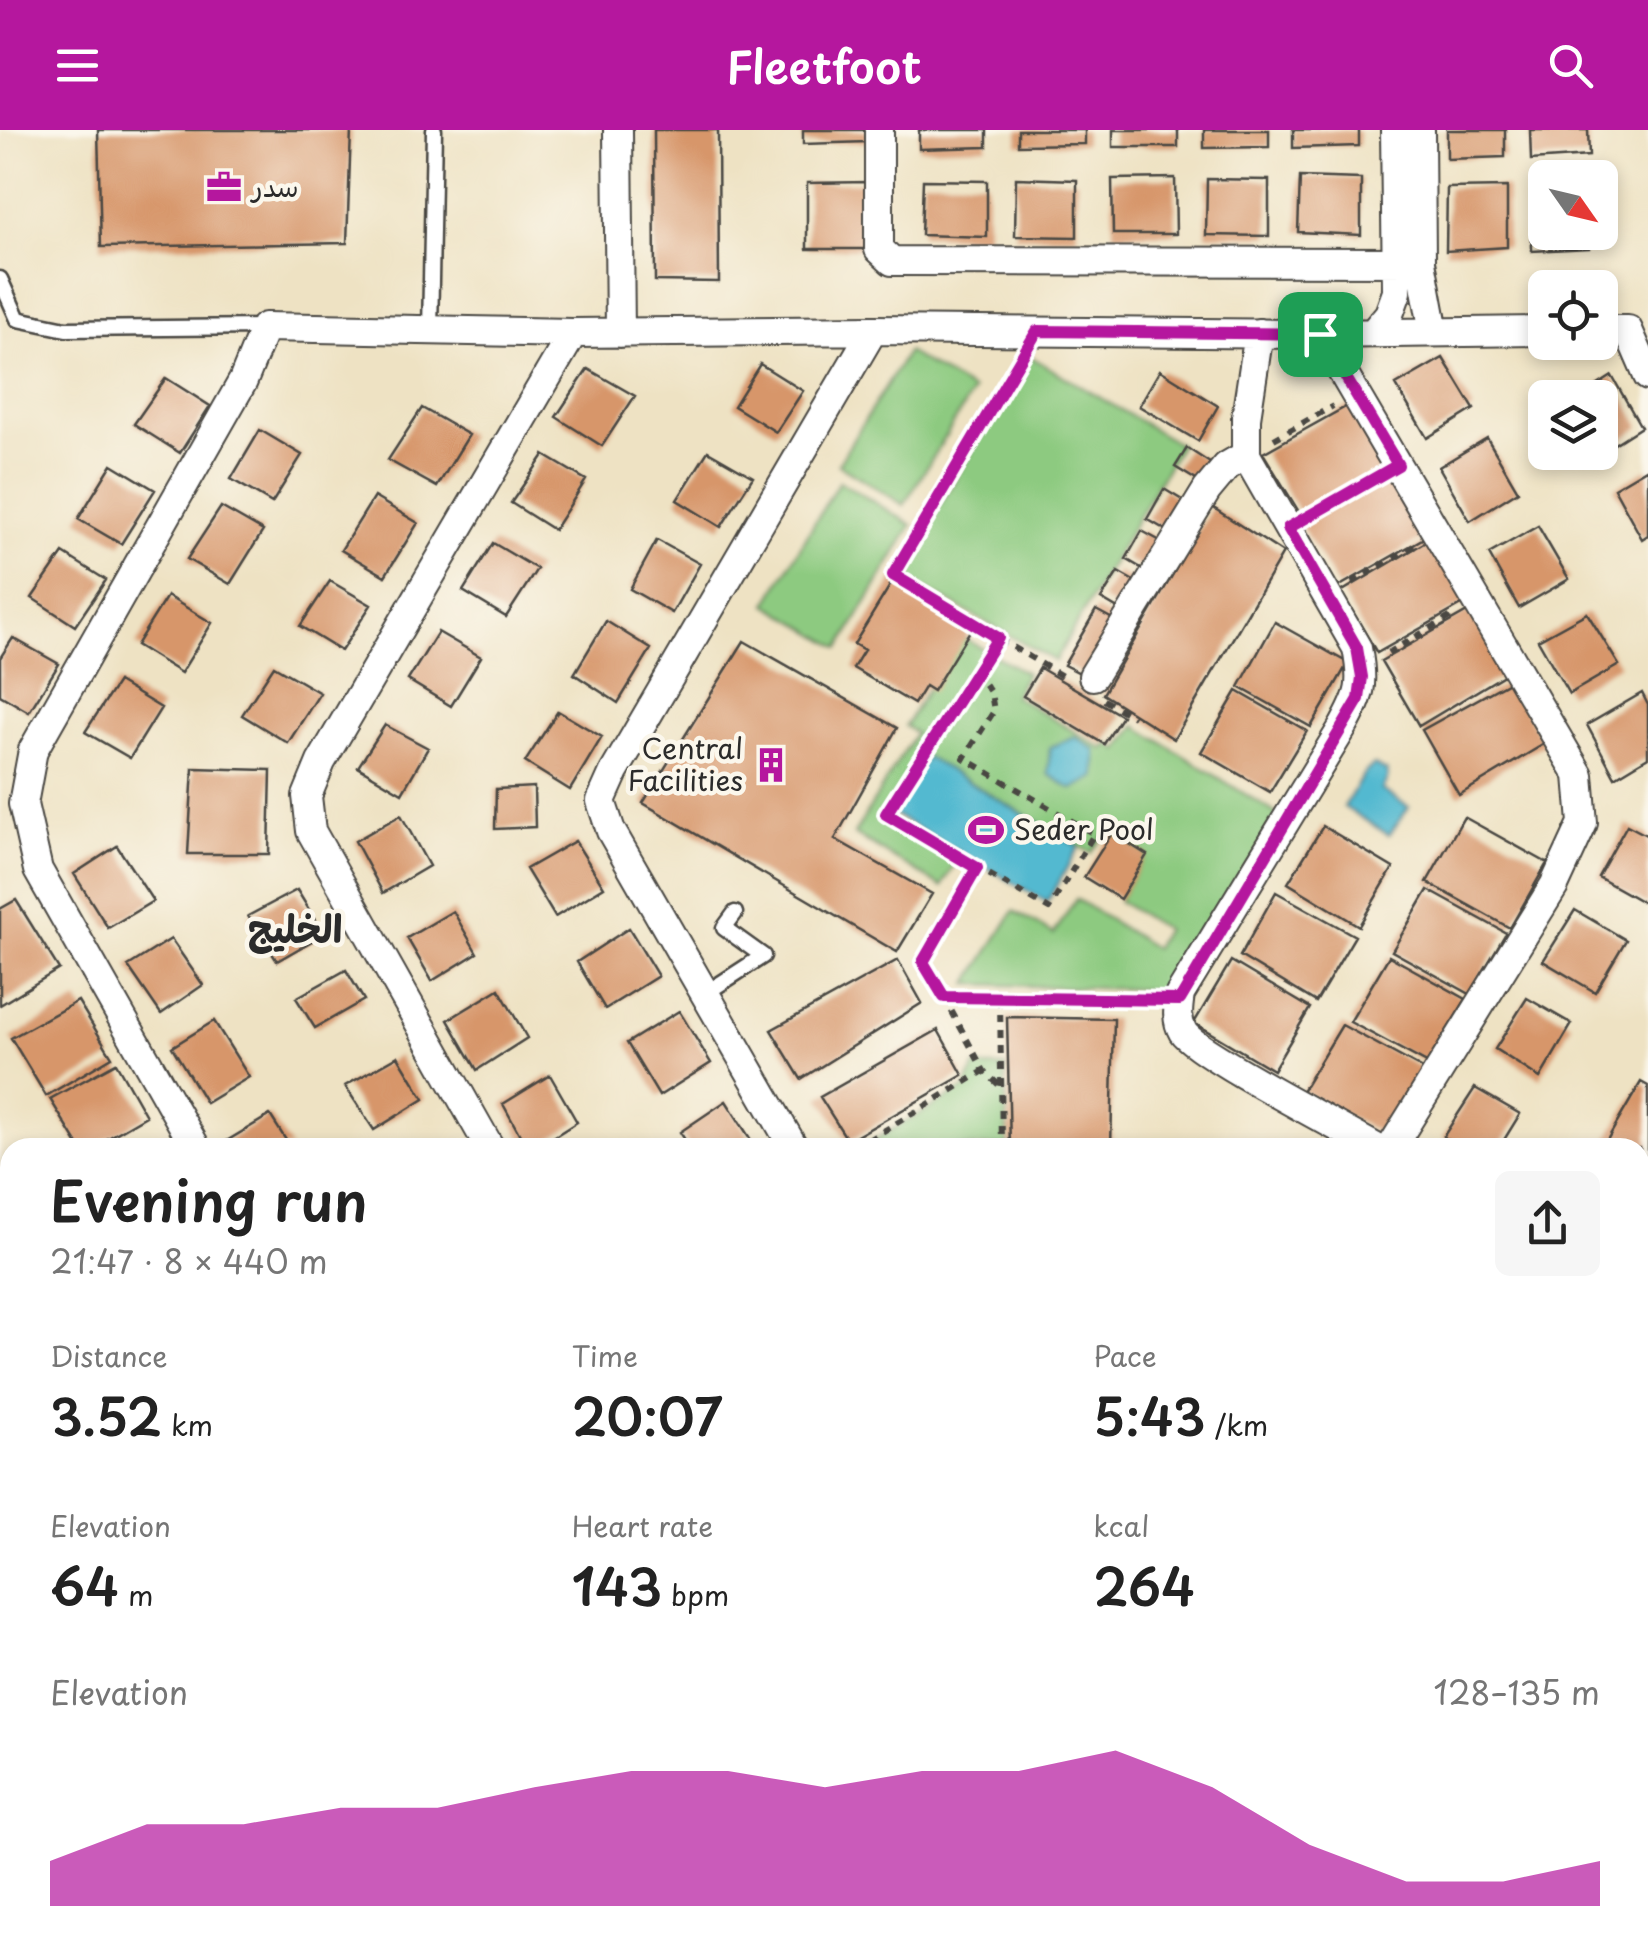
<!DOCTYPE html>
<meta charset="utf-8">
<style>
:root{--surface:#fff;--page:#f6f6f6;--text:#222;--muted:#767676;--accent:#b5179e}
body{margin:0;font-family:"Playpen Sans","Playpen Sans Arabic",sans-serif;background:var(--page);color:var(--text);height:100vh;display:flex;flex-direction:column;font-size:38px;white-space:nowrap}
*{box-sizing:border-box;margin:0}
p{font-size:32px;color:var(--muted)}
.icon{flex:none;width:55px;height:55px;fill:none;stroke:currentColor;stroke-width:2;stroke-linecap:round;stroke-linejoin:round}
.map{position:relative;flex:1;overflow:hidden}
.drawer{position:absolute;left:0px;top:1008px;width:1650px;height:812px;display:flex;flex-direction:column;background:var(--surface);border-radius:30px 30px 0 0;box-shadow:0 5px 15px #0003}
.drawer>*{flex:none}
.needle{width:65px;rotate:124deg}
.controls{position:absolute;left:1528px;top:30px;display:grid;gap:20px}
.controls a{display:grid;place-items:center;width:90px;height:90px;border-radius:15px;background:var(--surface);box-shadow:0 5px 15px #0003;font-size:50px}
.pin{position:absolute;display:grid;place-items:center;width:85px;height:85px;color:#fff;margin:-42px;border-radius:20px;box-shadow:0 5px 15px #0006}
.round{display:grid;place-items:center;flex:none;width:105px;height:105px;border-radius:15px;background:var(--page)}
.overview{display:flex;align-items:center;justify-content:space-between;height:170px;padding:0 50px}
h1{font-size:55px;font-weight:600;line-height:75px}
.metrics{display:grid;grid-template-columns:repeat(3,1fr);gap:15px;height:170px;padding:10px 50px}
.metrics div{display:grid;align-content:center}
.metrics b{font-size:50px;font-weight:600}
.metrics small{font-size:28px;font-weight:400}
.metrics p{font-size:28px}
.chart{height:280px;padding:20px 50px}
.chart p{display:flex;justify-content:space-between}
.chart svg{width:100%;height:180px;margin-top:10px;fill:var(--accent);opacity:.7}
header{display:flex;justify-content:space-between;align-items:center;height:130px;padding:0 50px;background:var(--accent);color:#fff;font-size:45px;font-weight:600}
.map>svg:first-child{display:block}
.green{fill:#8dca80;stroke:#5c7a56;stroke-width:2.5}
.water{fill:#52b9d0;stroke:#3e727e;stroke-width:2.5}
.building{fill:#d7966b}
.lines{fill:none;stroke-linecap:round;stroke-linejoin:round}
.service-casing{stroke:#484642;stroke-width:19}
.minor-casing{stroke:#484642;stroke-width:32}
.path{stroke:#484642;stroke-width:6;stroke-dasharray:8 8;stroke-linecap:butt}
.service{stroke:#fff;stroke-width:14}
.minor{stroke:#fff;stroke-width:28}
.route-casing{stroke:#fff;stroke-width:20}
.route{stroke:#b5179e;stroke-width:12}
.labels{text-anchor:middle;stroke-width:9;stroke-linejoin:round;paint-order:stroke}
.poi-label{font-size:28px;fill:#2b2b2b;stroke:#fbf7ec;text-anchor:start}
.district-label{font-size:38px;font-weight:bold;fill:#2b2b2b;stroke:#fbf7ec}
</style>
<header><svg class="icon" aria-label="menu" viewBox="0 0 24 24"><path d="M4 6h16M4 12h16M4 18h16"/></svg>Fleetfoot<svg class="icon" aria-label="search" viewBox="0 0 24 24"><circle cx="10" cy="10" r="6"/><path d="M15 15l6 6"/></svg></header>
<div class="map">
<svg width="1648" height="1819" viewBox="0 0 1648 1819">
<rect width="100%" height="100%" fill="#fbf7ec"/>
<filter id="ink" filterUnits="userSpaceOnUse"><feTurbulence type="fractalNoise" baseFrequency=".01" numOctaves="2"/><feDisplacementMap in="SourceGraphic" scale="20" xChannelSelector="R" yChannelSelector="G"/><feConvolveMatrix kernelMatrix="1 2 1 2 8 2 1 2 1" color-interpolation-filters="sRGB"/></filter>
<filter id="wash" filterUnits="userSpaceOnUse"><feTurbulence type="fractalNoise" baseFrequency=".0048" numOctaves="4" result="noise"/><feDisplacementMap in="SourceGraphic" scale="40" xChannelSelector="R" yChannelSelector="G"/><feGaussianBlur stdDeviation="2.25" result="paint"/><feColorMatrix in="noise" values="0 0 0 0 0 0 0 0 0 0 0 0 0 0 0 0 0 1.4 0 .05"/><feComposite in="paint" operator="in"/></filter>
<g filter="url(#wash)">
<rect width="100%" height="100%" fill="#eee2c3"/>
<path class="green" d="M907,222L973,261L904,375L838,334Z
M1028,225L1180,315L1055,531L899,444Z
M839,351L912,395L840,518L767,474Z
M960,506L1026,543L1014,566L1104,619L1109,614L1119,620L1136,596L1280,686L1209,809L1164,860L968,854L1014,781L1054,804L1076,769L1154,818L1165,799L1118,771L1146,725L1108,701L1091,723L926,627L887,690L957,730L942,757L854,704L915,603L905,596Z
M974,937H1005L1007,1017H861L966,958Z
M1640,1762H1648V1819H1606V1810H1640Z"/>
<path class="water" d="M1076,607L1096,620V647L1072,659L1048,644L1050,617Z
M926,627L1079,717L1047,772L891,683Z
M1374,635L1387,641L1388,647L1382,660L1409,677L1389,705L1344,677L1364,643Z"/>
<g id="blocks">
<path class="building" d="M98,0H351L347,113L101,117Z
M654,0H718L719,152L655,151Z
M803,0H868V12L803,14Z
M919,0H987V17L919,19Z
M1018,0H1085V14L1018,15Z
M1113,0H1178V17H1113Z
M1204,0H1269V17L1204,18Z
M1293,0H1359V16L1293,18Z
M1447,0H1505V27L1447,29Z
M1530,0H1588L1589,26L1531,30Z
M1300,47L1361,49V105L1298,102Z
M1016,48L1077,50V107L1015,106Z
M1175,48L1176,104H1113L1112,49Z
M1207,49L1269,50V106L1206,105Z
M923,50L987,51V107L921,105Z
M868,52V119H807V53Z
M1507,57V117L1446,121L1447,58Z
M1531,57H1545V102H1589V118L1532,121Z
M1443,228L1474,279L1427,308L1396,255Z
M760,234L803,261L776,302L734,276Z
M588,239L635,266L602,316L556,287Z
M1160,240L1218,276L1198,311L1139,276Z
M1612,246L1641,297L1600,323V268H1578Z
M166,248L210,276L180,323L134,294Z
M1351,274L1391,337L1302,387L1263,323Z
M422,278L469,305L437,357L388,330Z
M260,300L302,325L272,373L231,349Z
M1487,308L1518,361L1470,391L1439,337Z
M1187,318L1210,333L1198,351L1175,337Z
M708,321L753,347L721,397L677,370Z
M544,325L586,350L554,400L511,373Z
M112,334L155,360L121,414L78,389Z
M1648,338V405L1642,409L1614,358Z
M1391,343L1429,405L1338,457L1300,394Z
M1164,359L1187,373L1171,403L1147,389Z
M374,367L418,393L385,446L341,420Z
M221,377L263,401L230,454L187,429Z
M1212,377L1283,423L1174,609L1103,564Z
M1538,396L1569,449L1519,478L1489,424Z
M1142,401L1164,413L1148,442L1126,429Z
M657,410L700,434L672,483L630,459Z
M1429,410L1467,472L1377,523L1341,462Z
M493,413L537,439L506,487L463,461Z
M63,423L106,450L75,496L32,468Z
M1118,442L1139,454L1123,482L1101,469Z
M894,449L973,496L933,561L925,556L914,574L853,538L864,520L854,514Z
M330,451L371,475L341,521L300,496Z
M167,466L212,493L181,543L136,515Z
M1096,480L1118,492L1086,546L1064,535Z
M1469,481L1507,543L1419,596L1381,531Z
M1587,483L1619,535L1569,564L1538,510Z
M606,491L651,519L618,573L574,544Z
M1275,492L1348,533L1311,597L1239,557Z
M438,502L481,527L451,576L408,550Z
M13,508L59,534L29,582L0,565V528Z
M744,511L897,598L835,709L932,764L897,822L643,673Z
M274,536L320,563L288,613L242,585Z
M1040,538L1122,586L1104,614L1023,566Z
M118,552L161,578L130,628L85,602Z
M1509,552L1544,614L1459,665L1422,600Z
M1237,561L1307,601L1270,662L1201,622Z
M1642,563L1648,575V627L1615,647L1587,595Z
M558,581L602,607L570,660L525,632Z
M385,595L428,618L402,663L358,637Z
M193,638L271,640L269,724H188Z
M534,657L535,697L495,699L496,659Z
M401,685L429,736L383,763L355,711Z
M1464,687L1547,733L1510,798L1427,752Z
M1627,695L1648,706V775L1598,747Z
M1323,696L1393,738L1359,796L1288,753Z
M1112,703L1147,725L1120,769L1084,747Z
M575,711L604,757L555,787L526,739Z
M117,716L153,771L108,798L74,744Z
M297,760L324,804L277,831L248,786Z
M1428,760L1506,803L1470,864L1392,821Z
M1276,762L1355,806L1316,872L1240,826Z
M16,770L59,839L0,875V779Z
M1575,780L1626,810L1595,862L1543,831Z
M453,781L477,823L432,851L407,808Z
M629,798L658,846L605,879L577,832Z
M171,809L203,855L161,884L128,836Z
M1389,826L1466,869L1427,933L1350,892Z
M898,830L922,873L801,949L771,900Z
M1231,831L1310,878L1273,940L1194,893Z
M346,840L364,870L315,898L296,868Z
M499,859L527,908L477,940L448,890Z
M1527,868L1572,894L1540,948L1495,919Z
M78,871L112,927L46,966L11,908Z
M679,881L711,933L659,966L627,913Z
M1007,887L1114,889L1111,1018H1010Z
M214,891L249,947L206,973L172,917Z
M1342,895L1423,939L1384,1006L1302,961Z
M938,900L963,945L848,1011L820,967Z
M398,926L424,969L374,1000L345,956Z
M116,933L146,986L91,1018H80L50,969Z
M550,945L577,992L536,1018H527L503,974Z
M1641,952L1648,956V1033L1640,1029V1018H1621L1607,1010Z
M1475,958L1520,984L1499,1018H1461L1443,1007Z
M726,971L753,1013L746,1018H690L680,1002Z
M270,985L291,1018H228L225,1012Z
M653,1810H1013V1819H653Z
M1037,1810H1228V1819H1037Z
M1249,1810H1417V1819H1248Z
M1447,1810H1554V1819H1447Z"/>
</g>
</g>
<g filter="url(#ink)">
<use href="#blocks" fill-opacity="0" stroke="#484642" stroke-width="2.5"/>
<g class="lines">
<defs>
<path id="service" d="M0,149L18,189L66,199L265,197
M430,201L434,0
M706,863L763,826L724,798L735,783
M0,1142H10"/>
<path id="minor" d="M618,0L620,203
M879,0V119L892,131L1421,132
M1420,0L1421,132L1434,202
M1600,200H1628L1648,246
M1259,203L1246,288V325L1357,518C1364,555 1361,565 1343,597L1180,864C1178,878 1176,890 1183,902C1195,922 1345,1000 1376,1018
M1373,203L1389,184L1397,162L1395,0
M1320,204L1579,645L1583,693L1554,756L1391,1018
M1093,546L1207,360L1227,336L1246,325
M196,1018L38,740L23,674L33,620L243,251L265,197L573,203
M490,1018L311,701L307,666L321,632L573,203L873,200
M794,1018L611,701L601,671L614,642L873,200L1320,204L1545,201
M1640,1149H1648
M1640,1740L1648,1732"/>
</defs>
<use href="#service" class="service-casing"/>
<use href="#minor" class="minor-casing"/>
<path class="path" d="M1274,309L1333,276
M1312,384L1375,348
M1352,452L1415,416
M998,508L893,445L1020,229
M1388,523L1455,484
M977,544L885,684L1049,779L1094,704L964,628L994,581L991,563L977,544L998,508L1067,549
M1104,570L1133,587
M977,738L923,832L944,867L1153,869
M944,867L984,941L1002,958
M1000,868L1002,1018
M855,1018L984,941
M1640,1798H1648"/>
<use href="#service" class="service"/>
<use href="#minor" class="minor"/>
</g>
</g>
<g class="lines" filter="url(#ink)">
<defs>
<path id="route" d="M1037,201L1320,204L1398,335L1288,398L1357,518L1362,547L1359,569L1180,870L944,867L923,832L977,738L886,684L998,508L893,445Z"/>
</defs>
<use href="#route" class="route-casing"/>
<use href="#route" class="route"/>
</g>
<defs>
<symbol id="office-bare" viewBox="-9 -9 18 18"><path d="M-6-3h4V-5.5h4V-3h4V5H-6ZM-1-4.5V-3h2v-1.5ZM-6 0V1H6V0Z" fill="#b5179e" stroke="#fbf7ec" stroke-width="2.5" paint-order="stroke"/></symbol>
<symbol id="building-bare" viewBox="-9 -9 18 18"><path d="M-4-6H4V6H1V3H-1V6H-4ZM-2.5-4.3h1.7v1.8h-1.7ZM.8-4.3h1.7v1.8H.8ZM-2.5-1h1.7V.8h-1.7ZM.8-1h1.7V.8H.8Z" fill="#b5179e" stroke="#fbf7ec" stroke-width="2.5" paint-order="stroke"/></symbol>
<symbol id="stadium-bare" viewBox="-9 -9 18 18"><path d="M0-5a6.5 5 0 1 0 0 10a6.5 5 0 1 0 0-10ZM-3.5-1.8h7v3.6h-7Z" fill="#b5179e" stroke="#fbf7ec" stroke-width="2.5" paint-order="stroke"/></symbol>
</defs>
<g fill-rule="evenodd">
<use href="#office-bare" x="199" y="32" width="50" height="50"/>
<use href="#building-bare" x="746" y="610" width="50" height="50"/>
<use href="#stadium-bare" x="961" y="675" width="50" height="50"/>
</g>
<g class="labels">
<g class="poi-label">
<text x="252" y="67">سدر</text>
<text x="743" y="629" text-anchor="end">Central<tspan x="743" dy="32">Facilities</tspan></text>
<text x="1014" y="710">Seder Pool</text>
</g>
<g class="district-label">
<text x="295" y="813">الخليج</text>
</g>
</g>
</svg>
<div class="controls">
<a><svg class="needle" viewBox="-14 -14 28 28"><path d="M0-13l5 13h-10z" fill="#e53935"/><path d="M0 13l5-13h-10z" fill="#767676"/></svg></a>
<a><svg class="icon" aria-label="locate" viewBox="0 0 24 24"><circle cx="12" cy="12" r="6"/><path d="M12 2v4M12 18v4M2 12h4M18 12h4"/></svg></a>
<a><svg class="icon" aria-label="layers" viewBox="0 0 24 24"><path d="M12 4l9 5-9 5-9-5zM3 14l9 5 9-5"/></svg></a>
</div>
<div class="pin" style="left:1320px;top:204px;background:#1e9e55"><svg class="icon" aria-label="arrive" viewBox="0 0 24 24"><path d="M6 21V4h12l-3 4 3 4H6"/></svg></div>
<section class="drawer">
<div class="overview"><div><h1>Evening run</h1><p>21:47 · 8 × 440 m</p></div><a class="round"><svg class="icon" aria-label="share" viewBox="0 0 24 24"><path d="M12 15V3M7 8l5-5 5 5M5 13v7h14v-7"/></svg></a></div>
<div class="metrics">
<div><p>Distance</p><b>3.52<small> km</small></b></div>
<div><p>Time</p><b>20:07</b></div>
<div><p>Pace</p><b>5:43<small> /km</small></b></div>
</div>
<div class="metrics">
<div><p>Elevation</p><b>64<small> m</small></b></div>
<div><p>Heart rate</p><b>143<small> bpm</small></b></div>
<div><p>kcal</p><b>264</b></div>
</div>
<div class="chart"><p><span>Elevation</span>128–135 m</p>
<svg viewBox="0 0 160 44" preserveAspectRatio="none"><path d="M0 44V33L10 24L20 24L30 20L40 20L50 15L60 11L70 11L80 15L90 11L100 11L110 6L120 15L130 29L140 38L150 38L160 33V44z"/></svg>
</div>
</section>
</div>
